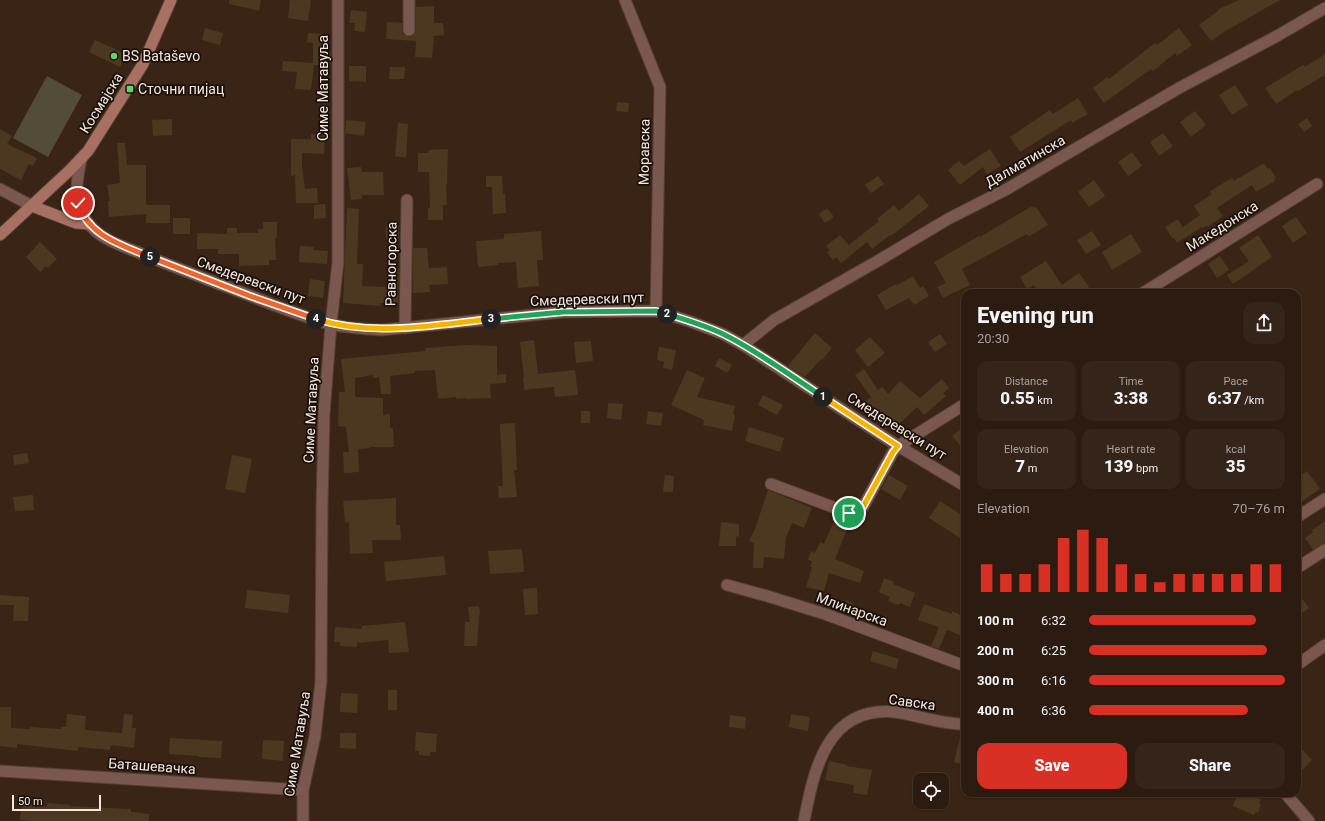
<!DOCTYPE html>
<meta charset="utf-8">
<style>
:root{--surface:#2c1b10;--page:#342419;--text:#f1f3f6;--muted:#a6a19f;--line:#483930;--accent:#d93025}
body{margin:0;font-family:Roboto,sans-serif;background:var(--page);color:var(--text);height:100vh;display:flex;flex-direction:column;font-size:15px;white-space:nowrap}
*{box-sizing:border-box;margin:0}
p{font-size:13px;color:var(--muted)}
.icon{flex:none;width:22px;height:22px;fill:none;stroke:currentColor;stroke-width:2;stroke-linecap:round;stroke-linejoin:round}
.map{position:relative;flex:1;overflow:hidden}
.details{position:absolute;left:961px;top:289px;width:340px;height:508px;display:flex;flex-direction:column;background:var(--surface);border-radius:12px;box-shadow:0 1px 3px #0004,0 0 0 1px var(--line)}
.details>*{flex:none}
.controls{position:absolute;left:913px;top:773px;display:grid;gap:8px}
.controls a{display:grid;place-items:center;width:36px;height:36px;border-radius:8px;background:var(--surface);box-shadow:0 1px 3px #0004,0 0 0 1px var(--line);font-size:20px}
.scale{position:absolute;left:12px;bottom:10px;width:89px;box-sizing:border-box;padding-left:4px;border:2px solid #f7e8df;border-top:0;font-size:11px;line-height:14px;white-space:nowrap;color:#f7e8df;-webkit-text-stroke:3px #1a100a;paint-order:stroke}
.pin{position:absolute;display:grid;place-items:center;width:34px;height:34px;color:#fff;margin:-17px;border:2px solid #fff;border-radius:50%;box-shadow:0 1px 4px #0007}
.km{position:absolute;width:20px;height:20px;margin:-10px;border-radius:50%;background:#222;color:#fff;font-size:11px;line-height:20px;text-align:center}
.round{display:grid;place-items:center;flex:none;width:42px;height:42px;border-radius:12px;background:var(--page)}
.summary{display:flex;align-items:center;justify-content:space-between;height:68px;padding:0 16px}
h1{font-size:22px;font-weight:800;line-height:30px}
.stats{display:grid;grid-template-columns:repeat(3,1fr);gap:6px;height:68px;padding:4px 16px}
.stats div{display:grid;align-content:center;border-radius:10px;background:var(--page);text-align:center}
.stats b{font-size:17px;font-weight:800}
.stats small{font-size:11px;font-weight:400}
.stats p{font-size:11px}
.chart{height:112px;padding:8px 16px}
.chart p{display:flex;justify-content:space-between}
.chart svg{width:100%;height:72px;margin-top:4px;stroke:var(--accent);stroke-width:6}
.cta{display:flex;gap:8px;margin-top:auto;padding:8px 16px}
.cta a{flex:1;height:46px;border-radius:12px;background:var(--accent);color:#fff;font-size:16px;font-weight:800;line-height:46px;text-align:center}
.cta a+a{background:var(--page);color:var(--text)}
ul{padding:0 16px;list-style:none;font-size:13px}
li{display:grid;grid-template-columns:64px 48px 1fr;align-items:center;height:30px}
li i{height:10px;border-radius:5px;background:var(--accent)}
.map>svg:first-child{display:block}
.green{fill:#534c39}
.building{fill:#4c3820}
.lines{fill:none;stroke-linecap:round;stroke-linejoin:round}
.minor-casing{stroke:#543f32;stroke-width:13}
.tertiary-casing{stroke:#543f32;stroke-width:13}
.secondary-casing{stroke:#543f32;stroke-width:13}
.minor{stroke:#7a574f;stroke-width:11}
.tertiary{stroke:#7a574f;stroke-width:11}
.secondary{stroke:#a77063;stroke-width:11}
.split-1-casing{stroke:#fff;stroke-width:8}
.split-2-casing{stroke:#fff;stroke-width:8}
.split-3-casing{stroke:#fff;stroke-width:8}
.split-4-casing{stroke:#fff;stroke-width:8}
.split-5-casing{stroke:#fff;stroke-width:8}
.split-6-casing{stroke:#fff;stroke-width:8}
.split-1{stroke:#f5b400;stroke-width:5}
.split-2{stroke:#22a559;stroke-width:5}
.split-3{stroke:#22a559;stroke-width:5}
.split-4{stroke:#f5b400;stroke-width:5}
.split-5{stroke:#f0652b;stroke-width:5}
.split-6{stroke:#f0652b;stroke-width:5}
.poi-dot{fill:#5dd56c;stroke:#1a100a;stroke-width:1.5}
.labels{text-anchor:middle;stroke-width:3.5;stroke-linejoin:round;paint-order:stroke}
.poi-label{font-size:14px;fill:#f7e8df;stroke:#1a100a;text-anchor:start}
.street-label{font-size:14px;fill:#f7e8df;stroke:#1a100a}
</style>
<div class="map">
<svg width="1325" height="821" viewBox="0 0 1325 821">
<rect width="100%" height="100%" fill="#3a2416"/>
<path class="green" d="M47,76L82,95L48,157L13,138Z"/>
<path class="building" d="M229,0H261L259,11L229,4Z
M290,0H311L308,21L288,18Z
M1239,0H1280L1224,32L1211,41L1199,25L1219,10V9Z
M434,6V23H443L444,35L434,36L432,58L415,57L416,41L386,39L387,22L402,23L403,34L409,37L412,36L416,30V7Z
M351,10L367,12L365,32L354,31L355,23H349Z
M205,28L223,33L220,45L202,40Z
M1179,28L1192,45L1177,56L1175,53L1153,71L1151,69L1104,103L1093,88L1107,77L1109,79L1155,43L1157,45Z
M308,33L327,34V52H331L330,66L314,65L311,90L295,89L297,72L282,71L283,61L313,63V43L307,42Z
M95,40L126,54L120,67L89,52Z
M1325,54V75L1298,91L1297,90L1276,104L1265,88L1303,65L1305,67Z
M349,66H366V82L349,81Z
M390,67H405L404,79H389Z
M1235,85L1248,105L1232,115L1219,95Z
M1078,98L1088,114L1072,123L1071,120L1020,152L1010,137L1050,110L1053,114Z
M617,102L629,103L628,112L616,111Z
M1195,111L1206,125L1191,137L1180,122Z
M1307,118L1312,126L1304,132L1298,124Z
M172,119V135L153,136L152,120Z
M346,120L366,122L364,136L345,133Z
M398,123L408,124L406,158L395,156Z
M0,129L12,136L7,144L37,158L33,166L29,164L21,180L0,169Z
M1163,133L1173,146L1159,156L1150,142Z
M311,134H325L324,154L302,153V167L305,189L317,188L318,203H296L295,175L291,176V139H311Z
M117,143H125L127,165H146V205H170V223H146V214L109,217L108,201H110L107,185L120,183Z
M448,149L447,184H446L447,205H443V220H428V208H430L429,172H418V153H428L429,150Z
M990,149L1001,166L987,174L983,167L960,185L948,170L959,161L964,166Z
M1132,152L1142,166L1128,176L1118,162Z
M1264,163L1268,169L1270,168L1276,178L1274,179L1275,181L1256,192L1252,185L1217,208L1223,216L1208,227L1207,225L1203,228L1202,227L1177,243L1174,238L1173,239L1165,227L1178,219L1183,227L1200,215L1194,206L1212,194L1210,191L1232,178L1234,181Z
M361,167L362,172H383L384,195H362V199L351,200L347,168Z
M486,176H502L503,194H505L506,213L493,214L492,187H486Z
M878,176L884,184L871,193L865,185Z
M1094,180L1105,196L1089,207L1078,192Z
M919,194L929,206L891,236L890,235L872,249L867,242L841,263L836,257L833,260L827,252L830,250L826,246L840,235L849,245L879,221L877,219L894,205L899,211Z
M325,204L326,218L314,219V205Z
M1032,206L1034,208L1036,207L1048,225L1028,237L1027,234L962,269L970,285L943,298L937,287L946,283L934,262L979,236L980,237Z
M347,208L359,209L357,264H363L362,286L387,287V269H399L398,303H380V306L343,303Z
M827,208L834,217L825,223L819,214Z
M1296,217L1307,233L1293,243L1282,226Z
M173,218H190V234H173Z
M263,222H277V238H275L276,260H269V265L239,266V254H218V249H197V233L227,234V228H237V233H258V229H263Z
M386,226H399V239H386Z
M541,231L543,260H537L539,286L518,288L516,262L498,263V265L478,267L476,241L504,239V234Z
M1092,231L1101,245L1086,254L1077,240Z
M1131,234L1142,252L1112,270L1102,252Z
M1258,235L1272,257L1233,284L1227,275L1249,261L1239,248Z
M40,242L57,259L48,268L46,266L40,272L26,257Z
M300,246L314,247L313,250L328,251L327,264L299,262Z
M413,248H427L429,268L447,267L448,284L429,285L430,292L413,293Z
M1220,256L1229,270L1217,278L1208,264Z
M1046,261L1062,285L1079,273L1089,287L1081,293H1038L1034,285L1027,289L1020,277Z
M913,276L920,288L923,286L929,296L914,305L909,298L886,310L877,295L896,284V286Z
M310,279L325,281L323,298L308,296Z
M815,333L832,348L822,360L821,359L805,377L788,366Z
M940,334L947,344L935,352L928,342Z
M870,337L885,353L868,367L855,350Z
M534,340L538,374L575,370L578,395L555,397L554,387L524,390L523,378H524L520,342Z
M591,341L593,361L576,363L574,342Z
M467,345L497,346V375L506,374V383L490,384L491,398L466,399V398L456,399V397L438,399L435,370L415,371V373L390,376L391,394H381L379,377L373,378V375L355,378V397L383,398V415L390,414V428H393L394,447H370V448L358,449L359,472L344,473L343,452H349L346,427L338,426L339,392H345L341,359L426,351V348Z
M659,347L676,350L672,370L663,368L664,362L657,360Z
M719,358L732,365L727,373L715,366Z
M864,369L878,390L882,387L888,394L900,381L920,398L942,379L949,388L943,393L946,396L924,415L917,407L896,427L882,412L873,420L860,405L871,397L855,375Z
M687,370L705,378L697,397L735,406L733,414L735,415L732,431L703,425L704,420L671,405Z
M763,395L783,405L777,415L758,405Z
M608,403L623,404L621,420L607,418Z
M581,411H590V423H581Z
M648,411L663,413L661,426L646,424Z
M515,423L517,470H514L517,497L499,498L498,486H503L500,424Z
M965,426V451L952,436Z
M749,427L784,438L780,452L745,441Z
M27,453L29,463L14,465L13,455Z
M232,455L252,459L245,493L225,489Z
M1307,471L1320,489L1297,505V478Z
M665,475L674,476L673,492H663Z
M889,475L908,486L900,500L881,489Z
M768,490L812,508L804,528L792,523L786,538L784,559L764,557L763,568H753L754,543L749,541L755,529Z
M33,495L34,510L15,511L13,497Z
M396,498V525H400L401,540H372L373,553L350,554L349,522L345,523L343,501Z
M940,501L965,517V541L929,518Z
M834,521L848,527L835,559L864,571L860,583L829,573L824,591L806,587L812,567H810L812,561L808,560L811,551L815,553L820,542L824,544Z
M1325,521V543L1313,550L1305,538L1313,532L1312,530Z
M721,522L739,524V537L736,536V546H719Z
M522,549L524,572L490,574L488,551Z
M444,556L446,575L386,581L384,562Z
M884,578L894,582L893,584L915,593L910,607L900,603L899,605L888,601L890,597L879,592Z
M537,588L538,614L525,615L523,589Z
M247,590L290,595L288,613L245,608Z
M1297,592L1309,608L1297,617Z
M0,595L29,597L28,621H13L14,605H0Z
M846,600L854,604L850,613L842,609Z
M924,604L952,614V611L965,617V637L947,630L939,649L931,646L939,627L918,620Z
M479,606L480,615H479L477,646H464L465,622H470L468,607Z
M405,622L409,652L389,653L388,640L357,643V647L340,646V642H334L335,627L362,629V626Z
M873,651L899,659L896,669L870,661Z
M388,690H397V710H388Z
M341,693L358,694L357,713L340,712Z
M0,707H11V728L30,729V727L61,729V727H66L67,714L86,716L85,730L122,733L124,714L133,715L132,728H136L134,748L111,745L110,750L78,747V751L17,744V748L0,746Z
M791,714L810,717L808,731L789,727Z
M730,715L746,717L745,729L729,727Z
M416,732L437,734L436,752H430V756L419,755V751H415Z
M340,733H356V749L340,748Z
M961,733H965V765L954,762Z
M170,738L222,741L221,758L198,757L199,756L169,754Z
M263,740L284,741L283,761L262,759Z
M1297,744L1312,760L1297,775Z
M829,761L847,765V766L872,770L867,795L853,793L854,785L825,780Z
M1238,793H1246L1261,799L1259,803L1261,804L1258,813L1256,812L1254,815L1233,806Z
M47,803L70,805V806L131,809V812L149,814V821H33L20,820L22,804L47,807Z"/>
<g class="lines">
<defs>
<path id="minor" d="M625,0L660,87L656,311
M409,30V0
M0,189L32,206
M1143,293L1317,184
M405,328L407,200
M743,345L774,320L876,262L948,219L1007,189L1179,88L1277,36L1325,8
M771,484L849,513L857,512L863,507L893,452L898,446L965,404
M1297,517L1325,499
M1297,568L1325,550
M727,585L767,596L825,614L965,666
M1297,665L1325,645
M0,771L303,790
M303,821V790L315,736L321,681L322,506L324,414L331,324L338,262V0
M804,821C814,769 827,706 895,712C917,715 943,725 965,724"/>
<path id="tertiary" d="M81,160C76,182 73,204 88,223C100,239 122,246 140,253C166,264 193,274 219,284C256,297 292,314 330,324C347,328 364,329 381,330L563,312L656,311L689,321L723,334L743,345L898,446L965,486
M1285,793L1309,821"/>
<path id="secondary" d="M32,206L76,223L89,224
M0,235L70,170L88,151L143,64L171,0"/>
</defs>
<use href="#minor" class="minor-casing"/>
<use href="#tertiary" class="tertiary-casing"/>
<use href="#secondary" class="secondary-casing"/>
<use href="#minor" class="minor"/>
<use href="#tertiary" class="tertiary"/>
<use href="#secondary" class="secondary"/>
</g>
<g class="lines">
<defs>
<path id="split-1" d="M823,397L898,446L893,452L863,507L857,512L849,513"/>
<path id="split-2" d="M667,314C686,320 707,326 725,335C759,352 791,376 823,397"/>
<path id="split-3" d="M491,319L563,312L656,311L667,314"/>
<path id="split-4" d="M316,319C372,337 433,325 491,319"/>
<path id="split-5" d="M150,257L250,296L316,319"/>
<path id="split-6" d="M78,203C88,236 122,245 150,257"/>
</defs>
<use href="#split-1" class="split-1-casing"/>
<use href="#split-2" class="split-2-casing"/>
<use href="#split-3" class="split-3-casing"/>
<use href="#split-4" class="split-4-casing"/>
<use href="#split-5" class="split-5-casing"/>
<use href="#split-6" class="split-6-casing"/>
<use href="#split-1" class="split-1"/>
<use href="#split-2" class="split-2"/>
<use href="#split-3" class="split-3"/>
<use href="#split-4" class="split-4"/>
<use href="#split-5" class="split-5"/>
<use href="#split-6" class="split-6"/>
</g>
<g class="poi-dot">
<circle cx="114" cy="56" r="4"/>
<rect x="126" y="85" width="8" height="8" rx="2"/>
</g>
<g class="labels">
<g class="poi-label">
<text x="122" y="61">BS Bataševo</text>
<text x="138" y="94">Сточни пијац</text>
</g>
<g class="street-label">
<text transform="translate(323 88) rotate(-90)" y="5">Симе Матавуља</text>
<text transform="translate(101 103) rotate(-58)" y="5">Космајска</text>
<text transform="translate(644 152) rotate(-89)" y="5">Моравска</text>
<text transform="translate(1025 161) rotate(-30)" y="5">Далматинска</text>
<text transform="translate(1222 226) rotate(-32)" y="5">Македонска</text>
<text transform="translate(391 264) rotate(-89)" y="5">Равногорска</text>
<text transform="translate(251 280) rotate(20)" y="5">Смедеревски пут</text>
<text transform="translate(587 299) rotate(-2)" y="5">Смедеревски пут</text>
<text transform="translate(311 410) rotate(-87)" y="5">Симе Матавуља</text>
<text transform="translate(897 426) rotate(32)" y="5">Смедеревски пут</text>
<text transform="translate(852 609) rotate(20)" y="5">Млинарска</text>
<text transform="translate(912 702) rotate(8)" y="5">Савска</text>
<text transform="translate(297 744) rotate(-81)" y="5">Симе Матавуља</text>
<text transform="translate(152 766) rotate(4)" y="5">Баташевачка</text>
</g>
</g>
</svg>
<div class="controls">
<a><svg class="icon" aria-label="locate" viewBox="0 0 24 24"><circle cx="12" cy="12" r="6"/><path d="M12 2v4M12 18v4M2 12h4M18 12h4"/></svg></a>
</div>
<div class="scale">50 m</div>
<div class="pin" style="left:849px;top:513px;background:#1e9e55"><svg class="icon" aria-label="arrive" viewBox="0 0 24 24"><path d="M6 21V4h12l-3 4 3 4H6"/></svg></div>
<div class="pin" style="left:78px;top:203px;background:#d93025"><svg class="icon" aria-label="check" viewBox="0 0 24 24"><path d="M5 12l5 5 9-10"/></svg></div>
<b class="km" style="left:823px;top:397px">1</b>
<b class="km" style="left:667px;top:314px">2</b>
<b class="km" style="left:491px;top:319px">3</b>
<b class="km" style="left:316px;top:319px">4</b>
<b class="km" style="left:150px;top:257px">5</b>
<section class="details">
<div class="summary"><div><h1>Evening run</h1><p>20:30</p></div><a class="round"><svg class="icon" aria-label="share" viewBox="0 0 24 24"><path d="M12 15V3M7 8l5-5 5 5M5 13v7h14v-7"/></svg></a></div>
<div class="stats">
<div><p>Distance</p><b>0.55<small> km</small></b></div>
<div><p>Time</p><b>3:38</b></div>
<div><p>Pace</p><b>6:37<small> /km</small></b></div>
</div>
<div class="stats">
<div><p>Elevation</p><b>7<small> m</small></b></div>
<div><p>Heart rate</p><b>139<small> bpm</small></b></div>
<div><p>kcal</p><b>35</b></div>
</div>
<div class="chart"><p><span>Elevation</span>70–76 m</p>
<svg viewBox="0 0 160 44" preserveAspectRatio="none"><path d="M5 44V27M15 44V33M25 44V33M35 44V27M45 44V11M55 44V6M65 44V11M75 44V27M85 44V33M95 44V38M105 44V33M115 44V33M125 44V33M135 44V33M145 44V27M155 44V27"/></svg>
</div>
<ul>
<li><b>100 m</b>6:32<i style="width:85%"></i></li>
<li><b>200 m</b>6:25<i style="width:91%"></i></li>
<li><b>300 m</b>6:16<i style="width:100%"></i></li>
<li><b>400 m</b>6:36<i style="width:81%"></i></li>
</ul>
<div class="cta"><a>Save</a><a>Share</a></div>
</section>
</div>
